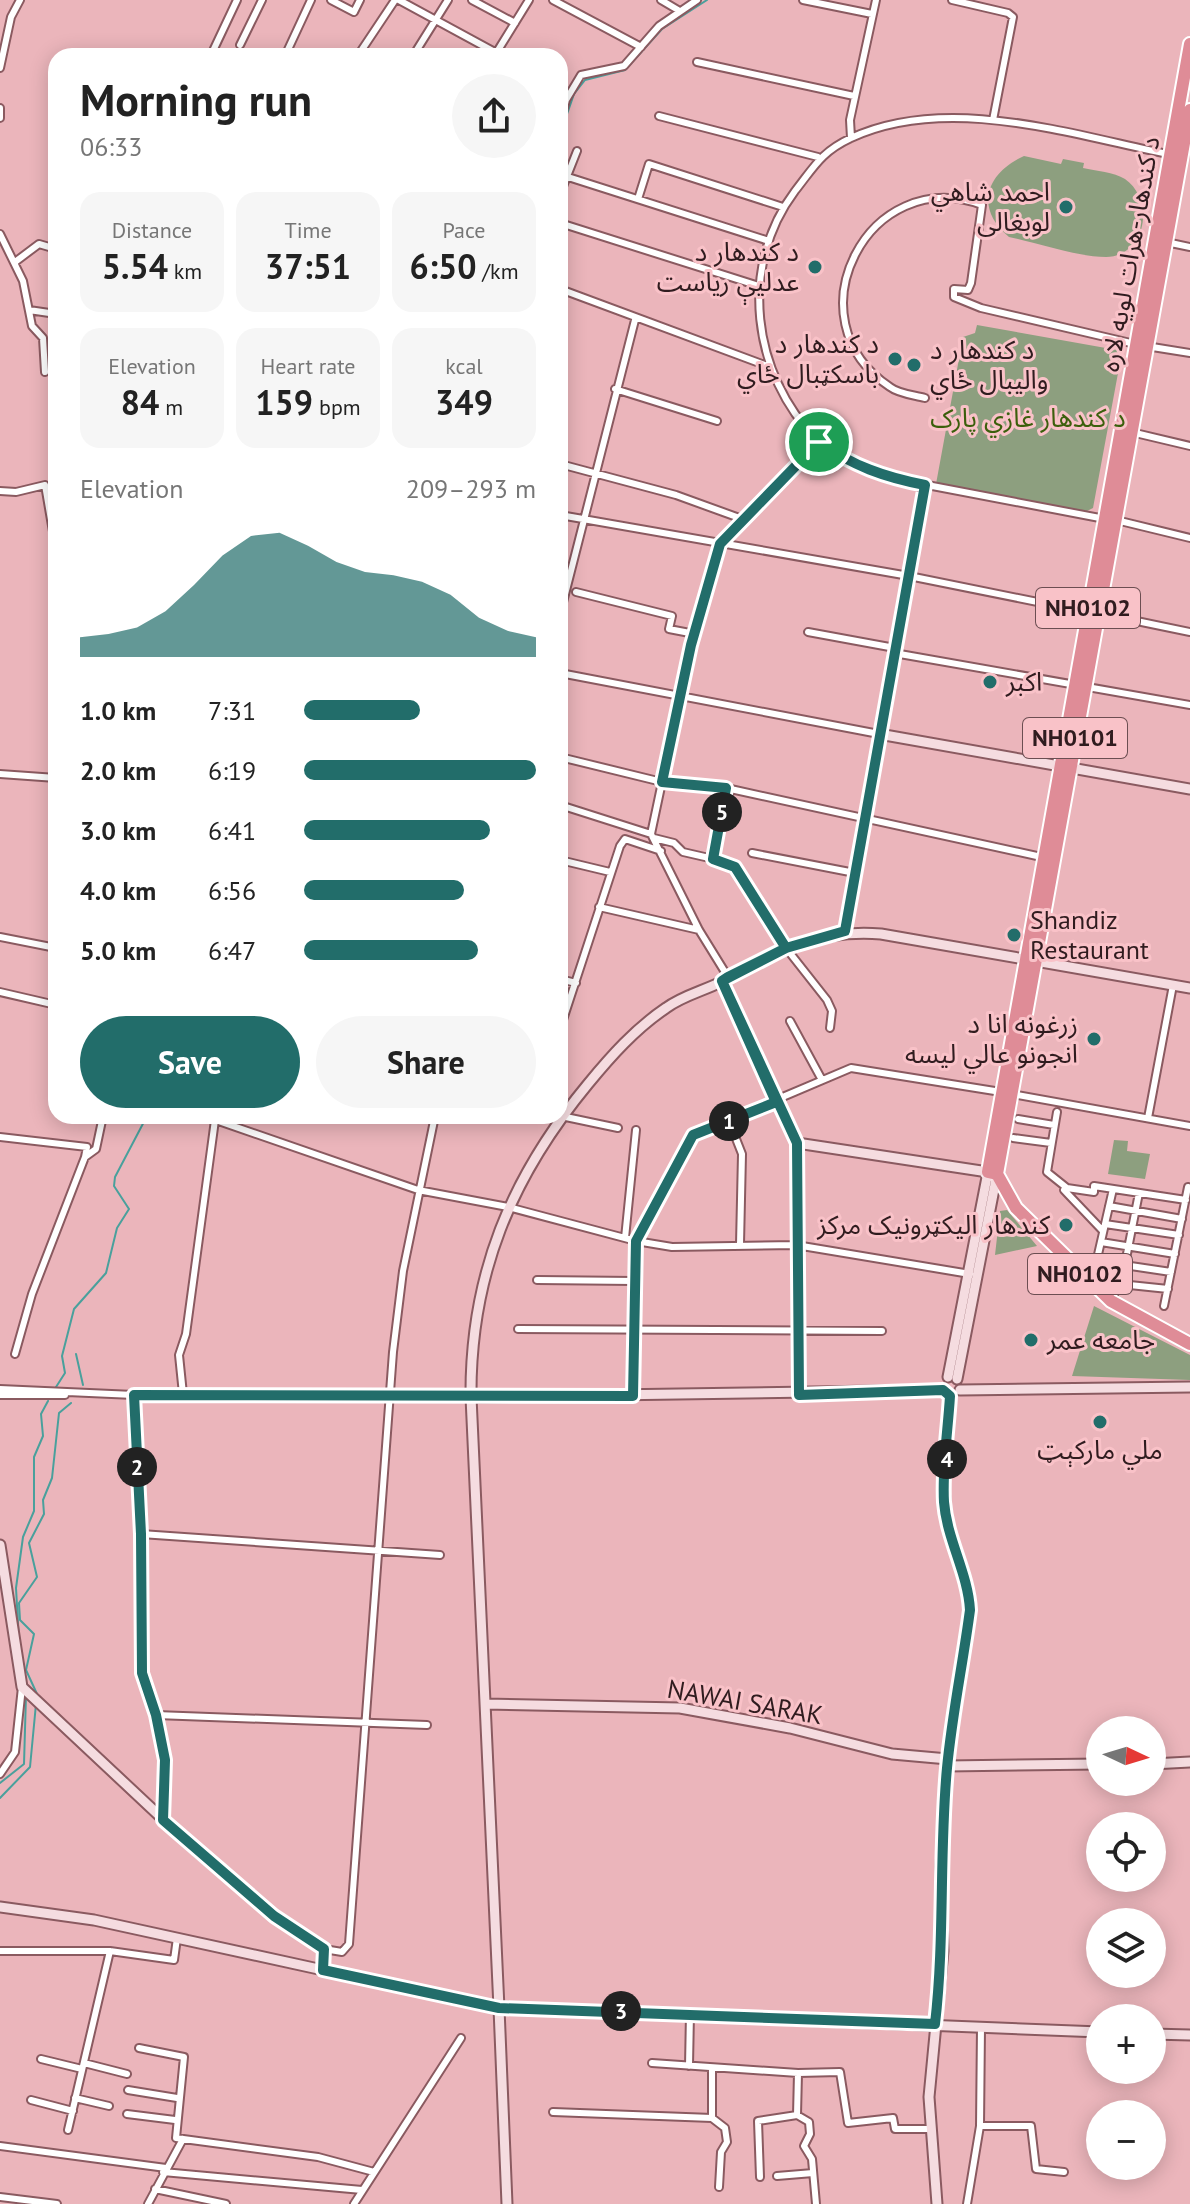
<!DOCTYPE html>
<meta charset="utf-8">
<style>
:root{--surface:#fff;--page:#f6f6f6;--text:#222;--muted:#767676;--accent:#226d6a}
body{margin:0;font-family:"PT Sans","Noto Sans Arabic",sans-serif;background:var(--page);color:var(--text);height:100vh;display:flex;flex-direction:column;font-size:30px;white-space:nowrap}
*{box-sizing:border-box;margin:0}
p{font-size:26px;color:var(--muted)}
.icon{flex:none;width:44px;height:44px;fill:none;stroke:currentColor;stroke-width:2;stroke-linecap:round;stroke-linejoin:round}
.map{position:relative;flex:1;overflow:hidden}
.side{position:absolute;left:48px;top:48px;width:520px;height:1076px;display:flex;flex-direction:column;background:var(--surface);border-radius:24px;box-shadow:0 4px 20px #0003}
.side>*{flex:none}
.needle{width:52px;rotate:94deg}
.buttons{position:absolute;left:1086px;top:1716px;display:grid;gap:16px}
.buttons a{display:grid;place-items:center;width:80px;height:80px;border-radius:50%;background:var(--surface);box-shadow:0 4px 20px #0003;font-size:40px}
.pin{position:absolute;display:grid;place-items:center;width:68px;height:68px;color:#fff;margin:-34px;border:4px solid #fff;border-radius:50%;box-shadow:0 2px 8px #0007}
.km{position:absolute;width:40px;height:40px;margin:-20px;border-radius:50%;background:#222;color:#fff;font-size:22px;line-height:40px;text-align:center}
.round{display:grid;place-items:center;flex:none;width:84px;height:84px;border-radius:42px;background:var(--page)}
.summary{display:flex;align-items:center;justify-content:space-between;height:136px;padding:0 32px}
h1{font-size:44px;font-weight:700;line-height:60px}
.figures{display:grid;grid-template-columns:repeat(3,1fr);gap:12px;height:136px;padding:8px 32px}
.figures div{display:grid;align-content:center;border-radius:20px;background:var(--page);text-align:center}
.figures b{font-size:34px;font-weight:700}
.figures small{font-size:22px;font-weight:400}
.figures p{font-size:22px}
.chart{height:224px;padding:16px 32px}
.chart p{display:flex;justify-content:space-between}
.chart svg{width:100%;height:144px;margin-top:8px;fill:var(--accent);opacity:.7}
.button{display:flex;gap:16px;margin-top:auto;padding:16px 32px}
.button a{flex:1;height:92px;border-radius:48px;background:var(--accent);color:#fff;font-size:32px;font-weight:700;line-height:92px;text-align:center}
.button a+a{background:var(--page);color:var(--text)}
ul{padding:0 32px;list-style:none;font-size:26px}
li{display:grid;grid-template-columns:128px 96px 1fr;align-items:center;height:60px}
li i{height:20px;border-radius:10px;background:var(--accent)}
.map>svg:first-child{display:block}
.green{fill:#8d9f7f}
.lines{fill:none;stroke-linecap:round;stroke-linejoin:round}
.stream{stroke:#49a09c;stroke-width:2}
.street-casing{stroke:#8a5a60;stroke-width:10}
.secondary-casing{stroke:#8a5a60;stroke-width:13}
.highway-casing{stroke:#fff;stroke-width:16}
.street{stroke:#fff;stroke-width:6}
.secondary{stroke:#f5dce0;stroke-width:9}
.highway{stroke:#df8c97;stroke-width:12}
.route-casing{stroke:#fff;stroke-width:16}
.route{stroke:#226d6a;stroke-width:10}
.poi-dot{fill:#226d6a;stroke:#f9c2c8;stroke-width:3}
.labels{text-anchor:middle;stroke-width:6;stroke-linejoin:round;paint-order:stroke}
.shield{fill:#f9c2c8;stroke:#6c4e52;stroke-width:2}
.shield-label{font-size:24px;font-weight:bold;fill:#301c1f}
.poi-label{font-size:26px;fill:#301c1f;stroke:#f9c2c8;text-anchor:end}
.street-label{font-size:26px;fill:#301c1f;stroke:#f9c2c8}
.park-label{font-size:26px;fill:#3b5f0c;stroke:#f9c2c8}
</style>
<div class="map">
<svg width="1190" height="2204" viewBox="0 0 1190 2204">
<rect width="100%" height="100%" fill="#ebb5bb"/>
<path class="green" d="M1024,156L1061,164L1063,159L1084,163L1083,168C1096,171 1114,172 1125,179C1155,200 1147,256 1106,257C1078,257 1037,243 1009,237C974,208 986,173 1024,156Z
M977,325L1117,350L1121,357L1093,508L1087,511L936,484L963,337L975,333Z
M1114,1140L1128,1141L1127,1151L1150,1154L1145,1179L1108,1174Z
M1007,1210L1037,1246L995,1255L1000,1211Z
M1094,1306L1190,1355V1380L1072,1376Z"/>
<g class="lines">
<path class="stream" d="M560,134L574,94L585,80L625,70L662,29L707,0
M76,1354L83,1385
M56,1387L65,1373L62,1356L74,1309L106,1273L117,1228L129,1209L114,1186L115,1177L147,1116
M19,1641L16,1588L23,1537L34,1511V1457L43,1436L41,1414L48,1401
M37,1694L26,1670L34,1634L20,1620L19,1603L37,1577L29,1543L44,1514L43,1500L52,1478L59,1413L71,1403
M0,1783L24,1764L26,1695
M0,1798L30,1767L36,1704"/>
<defs>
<path id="street" d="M331,0L354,12L360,0
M399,0L502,56
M472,0L515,23
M553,0L641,47
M661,0L678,10
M803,0L872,14
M952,0L1008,13L1013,17L993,120
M240,45L262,0
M212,53L237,0
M495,55L529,0
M285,56L311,0
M363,56L359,54L395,0
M413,56L448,0
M697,62L854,96
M0,68L11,17L20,0
M0,108V118
M659,116L818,157
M560,123L566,100L581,75L624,66L659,26L697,0
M851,138L850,120L876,0
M568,177L769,241
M560,194L577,151
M638,199L649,164L783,207
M560,223L759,286
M0,234L23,281L32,326L43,338L45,372
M1166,242L1190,247
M15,262L39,244L56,249
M560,289L770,367
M29,310L56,314
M1146,346L1190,353
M615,389L717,421
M925,398C914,395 899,394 890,387C788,320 868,163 982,205L971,283L968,290L954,289V297L981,308L1135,344
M1131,432L1190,446
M560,464L676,495L745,520
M0,491L16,492L45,485L56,549
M560,515L909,576L1087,612
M1105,519L880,476C858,466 835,458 817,440C752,374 738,267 795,191C814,167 821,152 851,138C948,93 1072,135 1172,155
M1116,520L1190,538
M576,592L672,616L669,629L695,634
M1098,613L1190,632
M560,614L635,320
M808,632L895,648
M894,653L1190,705
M560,673L879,734
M560,757L662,782L726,788L1046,858
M0,774L56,778
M560,805L651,834
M654,838L674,843L683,852L731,863L786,948L827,1000L832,1011L830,1028
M752,853L855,873
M713,859L726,788
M560,860L610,872
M599,907L699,930
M0,937L56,948
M728,977L699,930L651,834L691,645L720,544L819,442
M560,979L576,983
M0,992L56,1005
M790,1021L822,1080
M560,1029L620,846L625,839L661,851
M1012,1094L1190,1126
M1057,1112L1047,1172L1067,1188L1094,1192V1186L1186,1200
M204,1116L418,1190L508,1207L636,1241L672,1247L796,1245L970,1274
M561,1116L618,1128
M1148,1118L1173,985
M1018,1119L1054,1125
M729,1121L742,1154L740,1244
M0,1137L87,1147L85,1157
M1013,1138L1051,1143
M797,1143L799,1395
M1064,1190L1103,1231
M1109,1206L1182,1219
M1105,1224L1179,1235
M625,1238L636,1130
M1101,1242L1175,1254
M1097,1261L1171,1272
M1094,1272L1113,1189
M537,1280L634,1281
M1120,1284L1168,1289
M1111,1300L1122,1279L1139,1193
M1164,1306L1188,1187
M518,1329L882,1331
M15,1354L32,1294L85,1157L96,1149L103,1116
M0,1389L134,1395L471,1397
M183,1394L179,1355L186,1334L215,1120
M0,1395H65
M134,1395L141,1534L142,1673L156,1715L165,1760L163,1820
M633,1396L636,1241L693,1135L851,1068L1001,1092
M141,1534L440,1555
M156,1715L427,1725
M0,1774L15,1752L22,1687
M324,1949L342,1952L349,1944L393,1352L403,1271L435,1116
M0,1951H110L174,1960L177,1938
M139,2048L184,2057L176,2138L318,2157L374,2172
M41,2059L82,2069
M84,2063L127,2074
M652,2063L798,2073L840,2072L848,2123L893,2118L895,2129H930
M689,2066L690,2013
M712,2068V2118L725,2128L727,2142L721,2152L719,2187
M798,2073L797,2115L809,2122L810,2134L804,2146L812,2159L816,2204
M128,2090L177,2098
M75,2098L109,2106
M31,2100L73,2111
M553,2112L712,2118
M127,2114L175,2120
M980,2126H1031L1036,2169L1064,2172
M68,2130L110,1951
M0,2146L166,2168
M163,2172L362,2190
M777,2176L813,2173
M760,2177L758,2121L797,2115
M155,2189L226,2204
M0,2197L57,2204
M148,2204L183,2139
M354,2204L461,2038
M967,2204L980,2126L981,2027"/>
<path id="secondary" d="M879,734L1190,789
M845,931L925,485
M722,981L797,1143L988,1172L948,1377
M957,1379L997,1174
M960,1390L1190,1387
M471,1397C470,1275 511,1177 588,1084C611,1056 635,1029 666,1008C682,996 703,991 721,982C778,951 815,929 881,934L1190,988
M0,1545L22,1687L197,1851L274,1916L324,1949L323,1970L499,2008L471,1397L943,1390
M485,1704L680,1708L790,1728L892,1754L948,1759
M1152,1764L1190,1762
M947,1766L1100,1764
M0,1907L94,1920L323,1970
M1152,2034L1190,2035
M507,2204L499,2008L1100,2032
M937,2204L929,2097L943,1951L941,1867L947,1766L970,1610C968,1573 947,1540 945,1502C942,1467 948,1430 950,1396"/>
<path id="highway" d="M1190,110L997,1174L1016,1208L1111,1301L1190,1344
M997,1174L988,1172L1190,44"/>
</defs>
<use href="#street" class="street-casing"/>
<use href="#secondary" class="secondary-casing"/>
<use href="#highway" class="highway-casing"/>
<use href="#street" class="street"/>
<use href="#secondary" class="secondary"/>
<use href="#highway" class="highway"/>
</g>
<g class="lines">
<defs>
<path id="route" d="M819,442C853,466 884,477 925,485L845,931L786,948L722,981L776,1102L693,1135L636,1241L633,1396L134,1395L141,1534L142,1673L156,1715L165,1760L163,1820L274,1916L324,1949L323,1970L499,2008L935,2024C945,1939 939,1853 947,1768C952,1715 963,1663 970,1610C968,1573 947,1540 944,1502C942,1467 948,1430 950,1396L943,1390L799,1395L797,1143L722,981L728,977L786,948L735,867L713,859L726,788L662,782L691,645L720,544L819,442"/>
</defs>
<use href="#route" class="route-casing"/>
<use href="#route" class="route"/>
</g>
<g class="poi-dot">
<circle cx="1066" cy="207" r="8"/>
<circle cx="815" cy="267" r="8"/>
<circle cx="895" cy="359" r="8"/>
<circle cx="914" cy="365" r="8"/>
<circle cx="990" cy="682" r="8"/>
<circle cx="1014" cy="935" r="8"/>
<circle cx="1094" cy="1039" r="8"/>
<circle cx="1066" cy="1225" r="8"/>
<circle cx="1031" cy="1340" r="8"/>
<circle cx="1100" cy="1422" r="8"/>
</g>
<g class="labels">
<g class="shield">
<rect x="1036" y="588" width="104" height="40" rx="6"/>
<rect x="1023" y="718" width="104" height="40" rx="6"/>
<rect x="1028" y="1254" width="104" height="40" rx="6"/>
</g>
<g class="shield-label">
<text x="1088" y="616">NH0102</text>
<text x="1075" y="746">NH0101</text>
<text x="1080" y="1282">NH0102</text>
</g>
<g class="poi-label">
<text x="1050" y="201">احمد شاهي<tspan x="1050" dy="30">لوبغالی</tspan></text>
<text x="799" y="261">د کندهار د<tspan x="799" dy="30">عدلیې رياست</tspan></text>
<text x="879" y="353">د کندهار د<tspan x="879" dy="30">باسکټبال ځاي</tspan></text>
<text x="930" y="359" text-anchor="start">د کندهار د<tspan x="930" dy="30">واليبال ځاي</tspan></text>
<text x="1006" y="691" text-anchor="start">اکبر</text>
<text x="1030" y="929" text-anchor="start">Shandiz<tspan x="1030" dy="30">Restaurant</tspan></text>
<text x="1078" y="1033">زرغونه انا د<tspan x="1078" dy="30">انجونو عالي لیسه</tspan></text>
<text x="1050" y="1234">کندهار الیکټرونیک مرکز</text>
<text x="1047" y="1349" text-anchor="start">جامعه عمر</text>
<text x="1100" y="1459" text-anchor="middle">ملي مارکېټ</text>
</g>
<g class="street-label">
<text transform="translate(1130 254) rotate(-80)" y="9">د کندهار-هرات لويه لاره</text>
<text transform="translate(745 1702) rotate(10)" y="9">NAWAI SARAK</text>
</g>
<g class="park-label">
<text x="1028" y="427">د کندهار غازي پارک</text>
</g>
</g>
</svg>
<div class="buttons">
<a><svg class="needle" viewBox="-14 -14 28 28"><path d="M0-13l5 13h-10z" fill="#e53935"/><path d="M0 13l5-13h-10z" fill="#767676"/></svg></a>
<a><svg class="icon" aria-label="locate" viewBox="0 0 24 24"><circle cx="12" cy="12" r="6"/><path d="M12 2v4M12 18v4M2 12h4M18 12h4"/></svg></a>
<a><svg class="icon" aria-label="layers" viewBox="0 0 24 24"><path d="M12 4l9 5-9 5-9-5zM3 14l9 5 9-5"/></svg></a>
<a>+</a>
<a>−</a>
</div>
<div class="pin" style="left:819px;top:442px;background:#1e9e55"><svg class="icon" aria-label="arrive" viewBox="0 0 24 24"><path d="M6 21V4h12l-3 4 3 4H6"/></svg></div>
<b class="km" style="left:729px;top:1121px">1</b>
<b class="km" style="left:137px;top:1467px">2</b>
<b class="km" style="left:621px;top:2011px">3</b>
<b class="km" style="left:947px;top:1459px">4</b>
<b class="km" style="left:722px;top:812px">5</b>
<section class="side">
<div class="summary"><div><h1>Morning run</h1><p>06:33</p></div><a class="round"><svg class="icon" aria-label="share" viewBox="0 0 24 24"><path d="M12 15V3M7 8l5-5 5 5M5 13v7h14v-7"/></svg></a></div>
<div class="figures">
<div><p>Distance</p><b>5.54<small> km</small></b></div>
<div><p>Time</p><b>37:51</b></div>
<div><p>Pace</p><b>6:50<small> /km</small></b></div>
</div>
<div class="figures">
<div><p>Elevation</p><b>84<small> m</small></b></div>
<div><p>Heart rate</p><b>159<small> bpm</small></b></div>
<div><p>kcal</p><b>349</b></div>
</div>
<div class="chart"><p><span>Elevation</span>209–293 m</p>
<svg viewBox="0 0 160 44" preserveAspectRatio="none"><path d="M0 44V38L10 37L20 35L30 30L40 22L50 13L60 7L70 6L80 10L90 15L100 18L110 19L120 21L130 25L140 32L150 36L160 38V44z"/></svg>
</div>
<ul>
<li><b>1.0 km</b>7:31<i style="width:50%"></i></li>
<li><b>2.0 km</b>6:19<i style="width:100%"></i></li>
<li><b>3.0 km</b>6:41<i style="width:80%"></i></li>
<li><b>4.0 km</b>6:56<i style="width:69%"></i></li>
<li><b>5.0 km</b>6:47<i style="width:75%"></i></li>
</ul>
<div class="button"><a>Save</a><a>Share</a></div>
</section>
</div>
